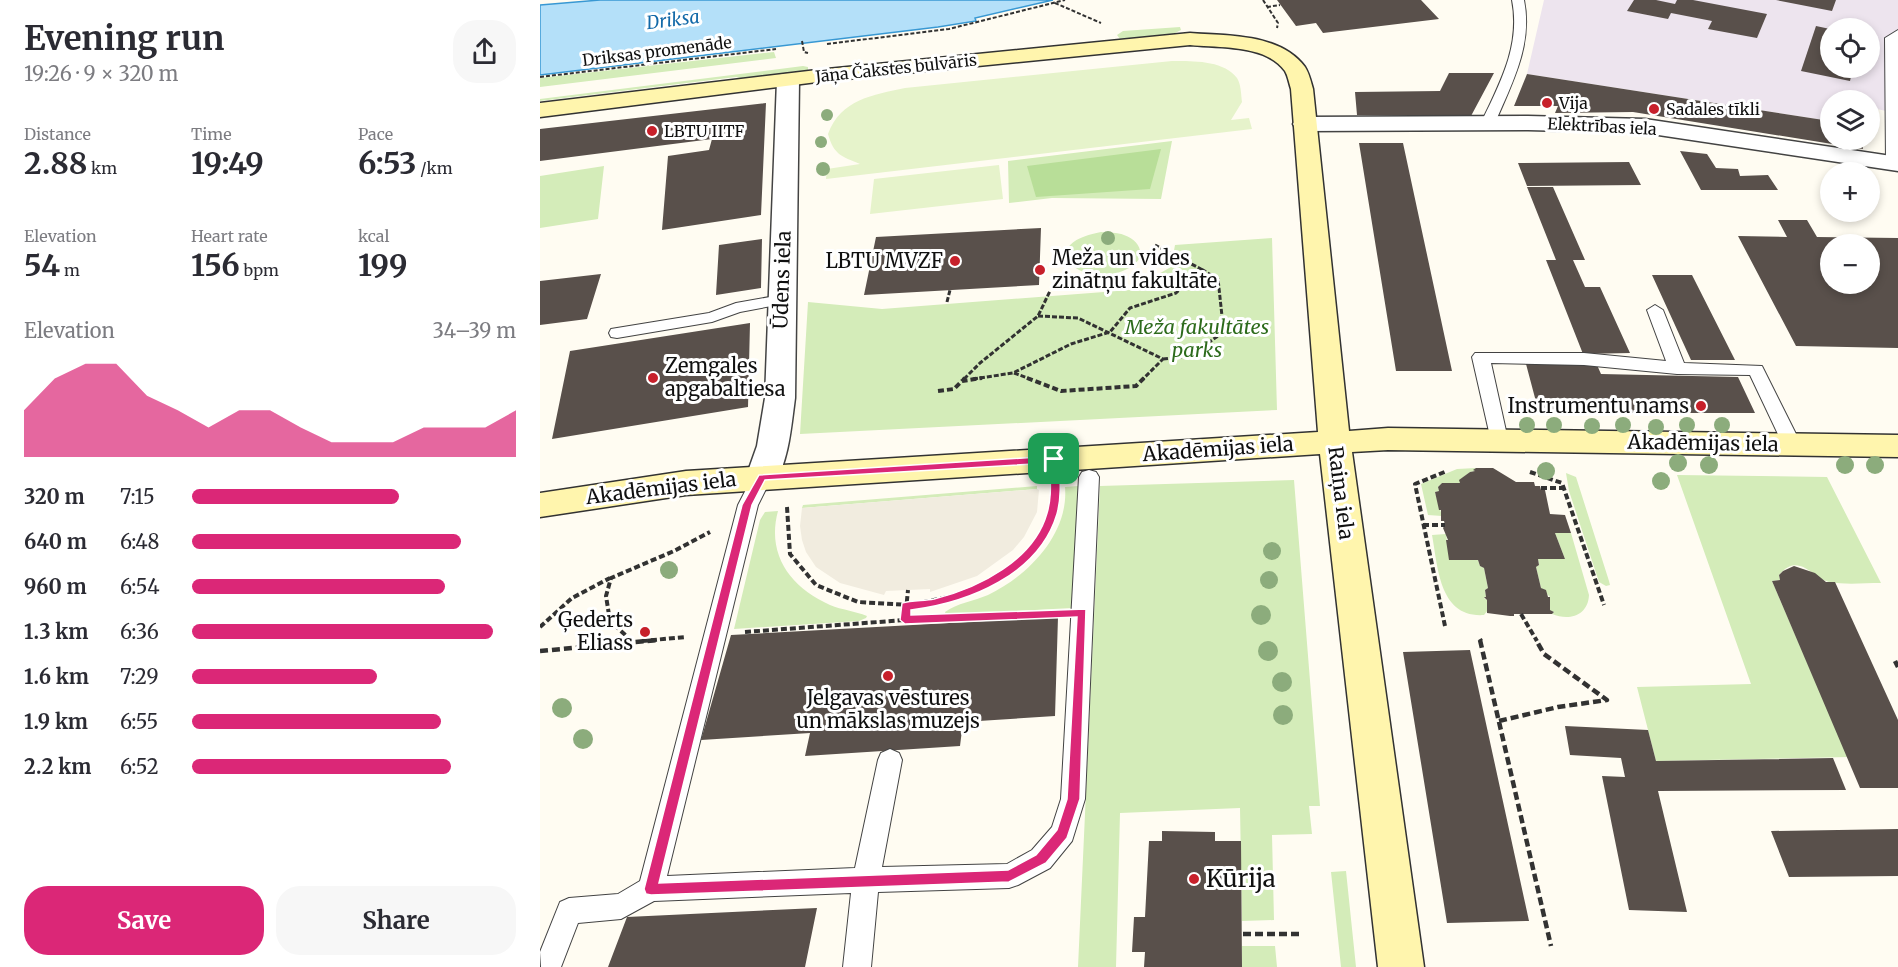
<!DOCTYPE html>
<meta charset="utf-8">
<style>
:root{--surface:#fff;--page:#f7f7f7;--text:#2b2b33;--muted:#7c7c81;--accent:#db2777}
body{margin:0;font-family:Merriweather,serif;background:var(--page);color:var(--text);height:100vh;display:flex;flex-direction:column;font-size:22px;white-space:nowrap}
*{box-sizing:border-box;margin:0}
p{font-size:20px;color:var(--muted)}
.icon{flex:none;width:33px;height:33px;fill:none;stroke:currentColor;stroke-width:2;stroke-linecap:round;stroke-linejoin:round}
.map{position:relative;flex:1;overflow:hidden}
.details{display:flex;flex-direction:column;background:var(--surface);width:540px}
.details>*{flex:none}
.controls{position:absolute;left:1280px;top:18px;display:grid;gap:12px}
.controls a{display:grid;place-items:center;width:60px;height:60px;border-radius:50%;background:var(--surface);box-shadow:0 3px 9px #0003;font-size:30px}
.pin{position:absolute;display:grid;place-items:center;width:51px;height:51px;color:#fff;margin:-26px;border-radius:12px;box-shadow:0 3px 9px #0006}
.round{display:grid;place-items:center;flex:none;width:63px;height:63px;border-radius:24px;background:var(--page)}
.overview{display:flex;align-items:center;justify-content:space-between;height:102px;padding:0 24px}
h1{font-size:33px;font-weight:700;line-height:45px}
.metrics{display:grid;grid-template-columns:repeat(3,1fr);gap:9px;height:102px;padding:6px 24px}
.metrics div{display:grid;align-content:center}
.metrics b{font-size:30px;font-weight:700}
.metrics small{font-size:16px;font-weight:400}
.metrics p{font-size:16px}
.chart{height:168px;padding:12px 24px}
.chart p{display:flex;justify-content:space-between}
.chart svg{width:100%;height:108px;margin-top:6px;fill:var(--accent);opacity:.7}
.button{display:flex;gap:12px;margin-top:auto;padding:12px 24px}
.button a{flex:1;height:69px;border-radius:24px;background:var(--accent);color:#fff;font-size:24px;font-weight:700;line-height:69px;text-align:center}
.button a+a{background:var(--page);color:var(--text)}
ul{padding:0 24px;list-style:none;font-size:20px}
li{display:grid;grid-template-columns:96px 72px 1fr;align-items:center;height:45px}
li i{height:15px;border-radius:8px;background:var(--accent)}
main{display:flex;flex:1;min-height:0}
.map>svg:first-child{display:block}
.industrial{fill:#ede4ee;fill-rule:evenodd}
.green{fill:#d4ecb9}
.forest{fill:#b8de98}
.pitch{fill:#e6f3cb}
.plaza{fill:#f1ecdf}
.water{fill:#b4e0f9;stroke:#3898d3;stroke-width:1.5}
.building{fill:#59504b;fill-rule:evenodd}
.lines{fill:none;stroke-linecap:round;stroke-linejoin:round}
.lane-casing{stroke:#434343;stroke-width:2}
.street-casing{stroke:#434343;stroke-width:3}
.secondary-casing{stroke:#323232;stroke-width:3}
.path-far3{stroke:#323232;stroke-width:2;stroke-dasharray:4 2;stroke-linecap:butt}
.path-far2{stroke:#323232;stroke-width:3;stroke-dasharray:5 2;stroke-linecap:butt}
.path-far1{stroke:#323232;stroke-width:4;stroke-dasharray:6 3;stroke-linecap:butt}
.path{stroke:#323232;stroke-width:4.5;stroke-dasharray:8 4;stroke-linecap:butt}
.lane{fill:#fff;fill-rule:evenodd}
.street{fill:#fff;fill-rule:evenodd}
.secondary{fill:#fff5ad;fill-rule:evenodd}
.tree{fill:#8cac7c}
.route{fill:#db2777;stroke:#fff;stroke-width:1.5;fill-rule:evenodd}
.poi-dot{fill:#c7202a;stroke:#fff;stroke-width:2}
.labels{text-anchor:middle;stroke-width:6;stroke-linejoin:round;paint-order:stroke}
.far-street-label{font-size:16px;fill:#101010;stroke:#fff}
.far-poi-label{font-size:16px;fill:#101010;stroke:#fff;text-anchor:start}
.far-water-label{font-size:18px;font-style:italic;fill:#1269a8;stroke:#fff}
.poi-label{font-size:20px;fill:#101010;stroke:#fff;text-anchor:end}
.street-label{font-size:20px;fill:#101010;stroke:#fff}
.park-label{font-size:20px;font-style:italic;fill:#2d6b1c;stroke:#fff}
.near-poi-label{font-size:24px;fill:#101010;stroke:#fff;text-anchor:start}
</style>
<main>
<section class="details">
<div class="overview"><div><h1>Evening run</h1><p>19:26 · 9 × 320 m</p></div><a class="round"><svg class="icon" aria-label="share" viewBox="0 0 24 24"><path d="M12 15V3M7 8l5-5 5 5M5 13v7h14v-7"/></svg></a></div>
<div class="metrics">
<div><p>Distance</p><b>2.88<small> km</small></b></div>
<div><p>Time</p><b>19:49</b></div>
<div><p>Pace</p><b>6:53<small> /km</small></b></div>
</div>
<div class="metrics">
<div><p>Elevation</p><b>54<small> m</small></b></div>
<div><p>Heart rate</p><b>156<small> bpm</small></b></div>
<div><p>kcal</p><b>199</b></div>
</div>
<div class="chart"><p><span>Elevation</span>34–39 m</p>
<svg viewBox="0 0 160 44" preserveAspectRatio="none"><path d="M0 44V25L10 12L20 6L30 6L40 19L50 25L60 32L70 25L80 25L90 32L100 38L110 38L120 38L130 32L140 32L150 32L160 25V44z"/></svg>
</div>
<ul>
<li><b>320 m</b>7:15<i style="width:64%"></i></li>
<li><b>640 m</b>6:48<i style="width:83%"></i></li>
<li><b>960 m</b>6:54<i style="width:78%"></i></li>
<li><b>1.3 km</b>6:36<i style="width:93%"></i></li>
<li><b>1.6 km</b>7:29<i style="width:57%"></i></li>
<li><b>1.9 km</b>6:55<i style="width:77%"></i></li>
<li><b>2.2 km</b>6:52<i style="width:80%"></i></li>
</ul>
<div class="button"><a>Save</a><a>Share</a></div>
</section>
<div class="map">
<svg width="1358" height="967" viewBox="0 0 1358 967">
<rect width="100%" height="100%" fill="#fffcf2"/>
<path class="industrial" d="M1004,0H1358V114L1329,107V100H1290V121L987,74ZM1290,28H1329V68H1290Z"/>
<path class="green" d="M640,27L641,30L633,34L580,39L577,35L583,31Z
M234,52L236,58L0,87V78Z
M263,66L268,67V72L205,79L196,77L0,101V99Z
M632,141L621,199L512,198L469,203L468,161Z
M64,166L58,219L0,228V176Z
M561,232C569,233 577,232 584,235C602,241 607,259 589,268C543,293 490,245 561,232Z
M732,238L737,410L260,434L268,302L342,309L590,290L631,267L635,245Z
M936,468L934,470L935,471L930,472L920,480V483H902L898,487L899,491L895,492L902,516L888,515L881,484L917,469Z
M1026,473L1036,477L1069,581L1070,585L1066,586L1059,582L1029,491Z
M1137,475L1287,477L1341,583C1324,583 1306,585 1289,582C1273,579 1259,551 1239,575L1240,580L1232,581L1308,757L1116,761L1097,687L1211,684Z
M754,480L780,806H769L772,834L732,835L734,920L702,921L700,808L580,813L576,967H538L560,486Z
M497,486V489L262,508L263,505Z
M538,486L532,608L406,615L405,612C417,603 434,601 448,595C488,576 529,534 525,487Z
M238,511C226,555 251,588 290,605C302,610 315,611 327,616L326,618L319,621L194,629L220,520L225,512Z
M1015,533H1031L1049,595C1048,616 1029,621 1012,614L1014,612L1010,610V597L1001,588L996,567L999,565L998,559H1025Z
M906,534L910,560H938L940,566L944,568L948,588L945,590L946,597L944,598L947,600L948,610L944,615C899,618 898,567 892,535Z
M806,871L816,967H801L791,872Z
M702,946H735L737,967H702Z"/>
<path class="forest" d="M621,149L610,189L496,197L487,166Z"/>
<path class="pitch" d="M632,61C651,61 684,60 697,78C701,84 701,94 702,102L691,120L709,118L712,129L286,179L287,169L320,164C301,156 294,155 288,134C301,99 333,95 365,88Z
M459,165L463,199L330,214L334,179Z"/>
<path class="plaza" d="M497,489L499,490L497,512L484,537L473,550L437,576L390,592V589L346,591L344,595L300,583L276,567L266,552L262,540L260,526L262,508Z"/>
<path class="water" d="M60,0H513L435,18L436,21L398,27L0,75V5Z"/>
<path class="building" d="M737,0H881L899,19L783,33L776,23L756,26Z
M1094,0H1116L1135,4L1137,0H1153L1227,14L1217,38L1168,29L1172,21L1131,13L1128,19L1087,11Z
M1236,0H1296L1292,11Z
M1276,26L1290,29V68H1313L1310,81L1261,71Z
M909,73H954L931,116L817,115L815,92L900,91Z
M987,74L1290,121V140H1322L1323,149L1093,112L1015,113L1018,106H974Z
M226,103L221,215L122,230L128,156L169,150L172,139L0,161V129Z
M819,143H863L912,371H856Z
M1140,151L1167,154L1176,168L1198,169L1200,176L1228,175L1238,190H1161Z
M1089,162L1101,185L987,186L978,163Z
M987,187H1013L1045,260H1033L1045,287H1060L1090,353L1043,354L1006,260H1016Z
M1238,220H1267L1277,237L1358,238V348L1256,346L1198,236L1247,237ZM1290,244H1329V284H1290Z
M501,228L499,285L324,295L336,237Z
M222,239L221,288L176,295L179,245Z
M61,274L47,319L0,325V281Z
M1112,275H1152L1195,360H1151Z
M210,323L208,407L12,439L30,351Z
M986,364L1057,365L1061,374L1198,377L1215,413H999Z
M936,468H953L976,482H994L995,486H1000L1001,490H1005L1010,514L1025,515L1031,533H1015L1025,559H998L999,565L996,567L1001,588L1006,590L1008,597H1010V610L1014,612L1012,614H974V616H970L947,613V600L944,597H946L945,590L948,588L944,568L940,566L938,560H909L906,540H908L903,528L905,525L904,521H901V510H899L895,492L899,491L898,487L902,483H920L919,480L930,472L935,471L933,470Z
M1254,566L1275,573L1286,582H1295L1358,720V788H1320L1232,581L1240,580L1239,575L1243,571Z
M518,617L515,716L423,722L420,746L265,756L270,733L161,740L191,635Z
M930,650L989,921L907,923L863,652Z
M1025,726L1108,730L1116,761L1293,758L1306,790L1118,791L1147,912L1089,910L1062,776L1085,777L1081,758L1030,755Z
M1358,829V876L1249,877L1231,831Z
M622,831L675,832V841H701L702,967H604L605,952H592L594,917H605L609,841H622Z
M277,908L265,967H68L87,917Z"/>
<g class="lines">
<defs>
<path id="lane" d="M972,0H984C993,45 972,83 955,123L948,127L941,123C960,83 981,45 972,0Z
M1358,30V166L1353,167L1346,163L1345,38Z
M241,295L249,300L247,303L200,312L172,322L77,338L71,337L69,333L71,329L77,328L169,313L196,303Z
M1115,305L1123,310L1144,363L1222,366L1261,444L1259,449L1252,450L1245,449L1210,375L1137,374L1044,365L951,363L968,440L966,445L959,446L952,445L932,357L935,353H1044L1126,361L1107,310Z
M222,470L229,472L232,477L218,505L127,876L315,868L338,760L341,753L350,749L359,753L362,760L342,867L467,864L492,850L512,827L521,799L539,477L542,472L549,470L556,472L559,477L545,799L532,841L510,868L478,885L469,888L338,892L331,967H303L311,893L114,901L81,919L38,923L21,967H1L0,952L20,902L29,898L78,894L100,881L198,505L215,472Z"/>
<path id="street" d="M248,74L256,75L259,80L255,398C251,428 249,459 234,485L222,489L210,485L206,477L217,446L225,398L237,80L240,75Z
M988,116L1105,119L1358,157V171L1105,133L988,130L764,131L756,129L753,124L756,119L764,117Z"/>
<path id="secondary" d="M650,33C687,36 740,33 765,67C769,73 771,82 773,89L809,431L848,428L1358,435V457L848,450L812,452L884,967H838L780,454L146,495L0,517V493L146,471L778,432L751,89C749,83 748,76 745,71C726,44 678,48 650,45L277,82L0,117V103L277,70Z"/>
</defs>
<use href="#lane" class="lane-casing"/>
<use href="#street" class="street-casing"/>
<use href="#secondary" class="secondary-casing"/>
<path class="path-far3" d="M723,0L738,23L737,28
M515,3L561,23
M727,7L740,5
M262,41L264,52L268,53
M287,44L409,29L525,0
M0,77L236,49"/>
<path class="path-far2" d="M407,302L410,290
M498,316L538,318L623,359L603,379
M623,359L649,356L678,336L682,316L678,279L661,269
M474,373L490,379
M424,379L440,363L498,316L510,291
M433,379L473,373L531,344L570,332L590,308L636,293L661,269L615,245"/>
<path class="path-far1" d="M487,378L521,391L596,386L604,378
M423,380L425,378
M398,391L414,389L422,381L442,378
M990,472L1022,483L1064,605
M1001,488H1024
M247,507L250,554L276,585L318,602L370,605L422,594L469,571L503,536L516,489
M883,525H905
M981,614L997,641
M365,620L368,590
M905,626L875,484L907,471
M0,627L32,598L70,578
M205,632L365,620L515,613
M940,639L941,641
M92,641L70,621L66,596L71,578L134,551L170,532
M102,641L146,637"/>
<path class="path" d="M940,640L1011,946
M0,651L118,640
M1355,661L1358,667
M959,721L1018,707L1067,700L1004,654L996,640
M703,934H761"/>
<use href="#lane" class="lane"/>
<use href="#street" class="street"/>
<use href="#secondary" class="secondary"/>
</g>
<g class="tree">
<circle cx="287" cy="115" r="6"/>
<circle cx="281" cy="142" r="6"/>
<circle cx="283" cy="169" r="7"/>
<circle cx="568" cy="238" r="7"/>
<circle cx="987" cy="425" r="8"/>
<circle cx="1014" cy="425" r="8"/>
<circle cx="1083" cy="425" r="8"/>
<circle cx="1147" cy="425" r="8"/>
<circle cx="1182" cy="425" r="8"/>
<circle cx="1052" cy="426" r="8"/>
<circle cx="1116" cy="427" r="8"/>
<circle cx="1138" cy="463" r="9"/>
<circle cx="1169" cy="465" r="9"/>
<circle cx="1305" cy="465" r="9"/>
<circle cx="1335" cy="465" r="9"/>
<circle cx="1006" cy="471" r="9"/>
<circle cx="1121" cy="481" r="9"/>
<circle cx="732" cy="551" r="9"/>
<circle cx="129" cy="570" r="9"/>
<circle cx="729" cy="580" r="9"/>
<circle cx="721" cy="615" r="10"/>
<circle cx="728" cy="651" r="10"/>
<circle cx="742" cy="682" r="10"/>
<circle cx="22" cy="708" r="10"/>
<circle cx="743" cy="715" r="10"/>
<circle cx="43" cy="739" r="10"/>
</g>
<path class="route" d="M514,456L519,459C520,478 522,496 517,514C499,575 428,603 371,610V615L546,609L540,799L527,838L506,863L469,882L111,895L106,894L104,889L202,505L219,475ZM510,463C510,480 512,497 507,513C494,560 439,588 394,599C384,601 373,600 362,603L360,620L365,624L537,617L527,799L517,830L496,855L468,870L119,883L212,505L225,480Z"/>
<g class="poi-dot">
<circle cx="1007" cy="103" r="6"/>
<circle cx="1114" cy="109" r="6"/>
<circle cx="112" cy="131" r="6"/>
<circle cx="415" cy="261" r="6"/>
<circle cx="500" cy="270" r="6"/>
<circle cx="113" cy="378" r="6"/>
<circle cx="1161" cy="406" r="6"/>
<circle cx="105" cy="632" r="6"/>
<circle cx="348" cy="676" r="6"/>
<circle cx="654" cy="879" r="6"/>
</g>
<g class="labels">
<g class="far-street-label">
<text transform="translate(117 51) rotate(-7)" y="6">Driksas promenāde</text>
<text transform="translate(356 68) rotate(-6)" y="6">Jāņa Čakstes bulvāris</text>
<text transform="translate(1062 126) rotate(3)" y="6">Elektrības iela</text>
</g>
<g class="far-poi-label">
<text x="1019" y="109">Vija</text>
<text x="1126" y="115">Sadales tīkli</text>
<text x="124" y="137">LBTU IITF</text>
</g>
<g class="far-water-label">
<text transform="translate(133 20) rotate(-7)" y="6">Driksa</text>
</g>
<g class="poi-label">
<text x="512" y="265" text-anchor="start">Meža un vides<tspan x="512" dy="23">zinātņu fakultāte</tspan></text>
<text x="403" y="268">LBTU MVZF</text>
<text x="125" y="373" text-anchor="start">Zemgales<tspan x="125" dy="23">apgabaltiesa</tspan></text>
<text x="1149" y="413">Instrumentu nams</text>
<text x="93" y="627">Ģederts<tspan x="93" dy="23">Eliass</tspan></text>
<text x="348" y="705" text-anchor="middle">Jelgavas vēstures<tspan x="348" dy="23">un mākslas muzejs</tspan></text>
</g>
<g class="street-label">
<text transform="translate(242 280) rotate(-88)" y="7">Ūdens iela</text>
<text transform="translate(1163 443) rotate(1)" y="7">Akadēmijas iela</text>
<text transform="translate(678 449) rotate(-4)" y="7">Akadēmijas iela</text>
<text transform="translate(121 488) rotate(-7)" y="7">Akadēmijas iela</text>
<text transform="translate(801 493) rotate(83)" y="7">Raiņa iela</text>
</g>
<g class="park-label">
<text x="657" y="334">Meža fakultātes<tspan x="657" dy="23">parks</tspan></text>
</g>
<g class="near-poi-label">
<text x="666" y="887">Kūrija</text>
</g>
</g>
</svg>
<div class="controls">
<a><svg class="icon" aria-label="locate" viewBox="0 0 24 24"><circle cx="12" cy="12" r="6"/><path d="M12 2v4M12 18v4M2 12h4M18 12h4"/></svg></a>
<a><svg class="icon" aria-label="layers" viewBox="0 0 24 24"><path d="M12 4l9 5-9 5-9-5zM3 14l9 5 9-5"/></svg></a>
<a>+</a>
<a>−</a>
</div>
<div class="pin" style="left:514px;top:459px;background:#1e9e55"><svg class="icon" aria-label="arrive" viewBox="0 0 24 24"><path d="M6 21V4h12l-3 4 3 4H6"/></svg></div>
</div>
</main>
